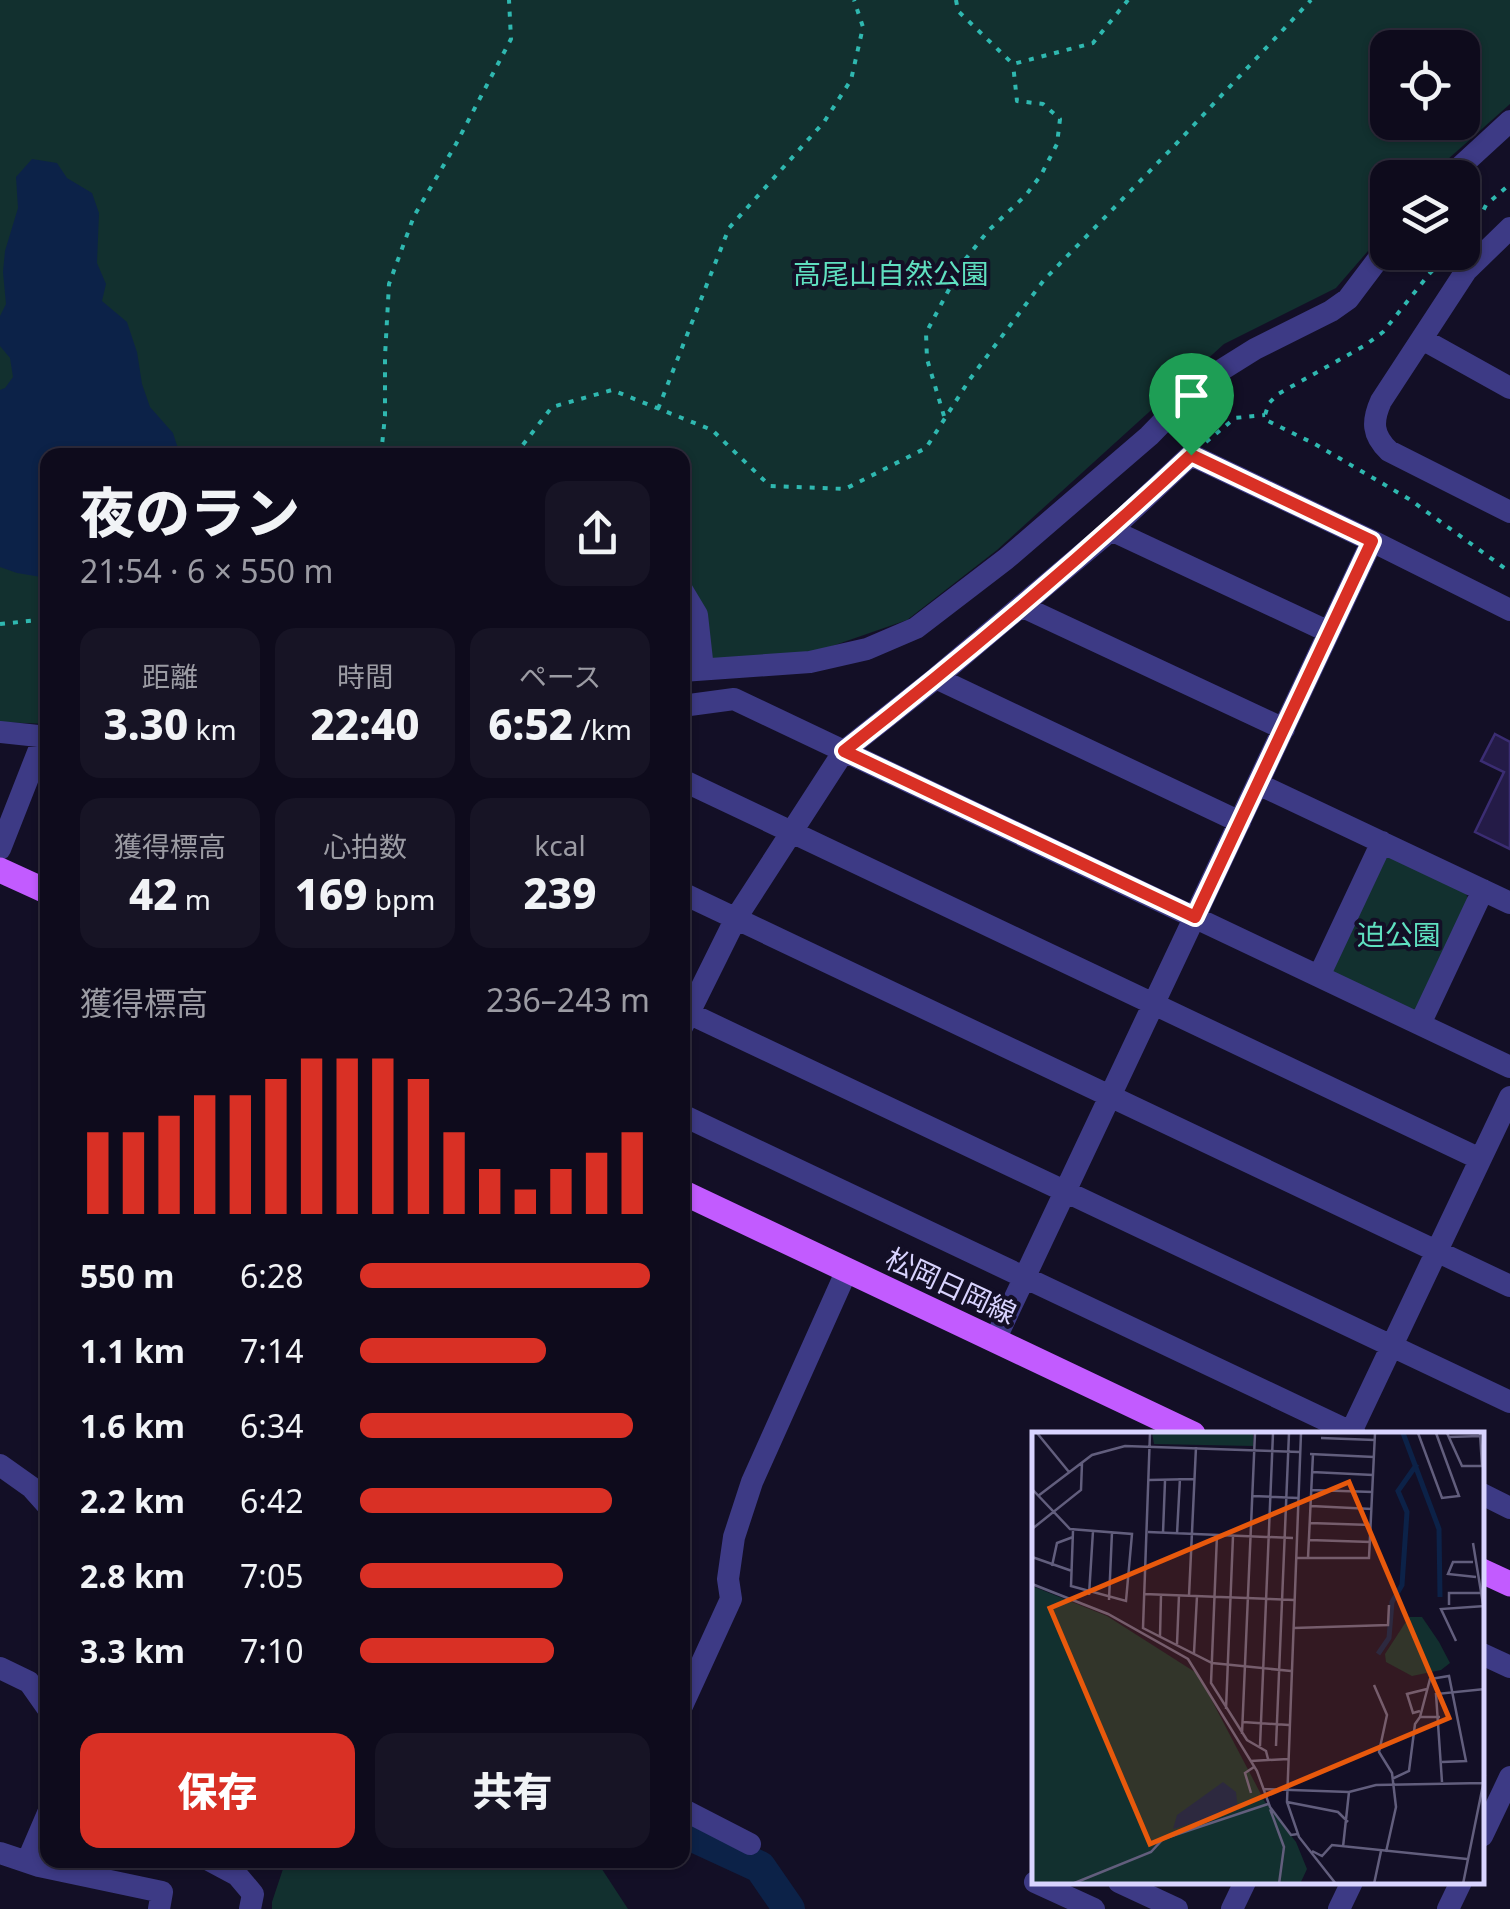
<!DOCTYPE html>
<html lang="ja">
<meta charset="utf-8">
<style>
:root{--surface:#0e0b1c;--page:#171425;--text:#f1f3f6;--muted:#9b9ba3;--line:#2e2b3b;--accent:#d93025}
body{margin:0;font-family:"Noto Sans","Noto Sans JP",sans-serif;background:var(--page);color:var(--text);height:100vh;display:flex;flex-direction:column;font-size:38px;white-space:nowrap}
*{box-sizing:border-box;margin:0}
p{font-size:32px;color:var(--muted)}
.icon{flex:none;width:55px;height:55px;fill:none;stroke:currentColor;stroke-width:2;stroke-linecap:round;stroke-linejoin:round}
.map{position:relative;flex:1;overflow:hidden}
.panel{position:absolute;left:40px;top:448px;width:650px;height:1420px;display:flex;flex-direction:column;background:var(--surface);border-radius:20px;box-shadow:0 2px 8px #0004,0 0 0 2px var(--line)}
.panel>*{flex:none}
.fabs{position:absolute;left:1370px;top:30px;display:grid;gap:20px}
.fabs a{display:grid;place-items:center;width:110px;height:110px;border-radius:20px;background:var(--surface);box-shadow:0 2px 8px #0004,0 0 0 2px var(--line);font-size:50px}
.pin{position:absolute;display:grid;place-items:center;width:85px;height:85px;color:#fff;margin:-102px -42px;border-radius:50% 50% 50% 0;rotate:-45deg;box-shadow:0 0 10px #0007}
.pin .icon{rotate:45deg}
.round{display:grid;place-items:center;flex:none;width:105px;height:105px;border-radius:20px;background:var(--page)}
.summary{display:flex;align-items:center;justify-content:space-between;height:170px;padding:0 40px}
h1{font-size:55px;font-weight:800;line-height:75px}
.stats{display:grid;grid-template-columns:repeat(3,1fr);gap:15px;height:170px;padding:10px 40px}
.stats div{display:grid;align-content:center;border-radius:20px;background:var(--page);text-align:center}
.stats b{font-size:42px;font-weight:800}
.stats small{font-size:28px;font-weight:400}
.stats p{font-size:28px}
.chart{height:280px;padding:20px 40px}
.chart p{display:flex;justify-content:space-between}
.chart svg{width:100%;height:180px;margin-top:10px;stroke:var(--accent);stroke-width:6}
.button{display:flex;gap:20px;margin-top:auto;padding:20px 40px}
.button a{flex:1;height:115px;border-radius:20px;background:var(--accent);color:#fff;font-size:40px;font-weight:800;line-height:115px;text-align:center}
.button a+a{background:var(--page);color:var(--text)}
ul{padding:0 40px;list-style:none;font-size:32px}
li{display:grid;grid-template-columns:160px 120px 1fr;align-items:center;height:75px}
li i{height:25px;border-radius:12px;background:var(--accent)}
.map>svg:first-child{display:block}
.green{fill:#12302f;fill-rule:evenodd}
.water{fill:#0c2248}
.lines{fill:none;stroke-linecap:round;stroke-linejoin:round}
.river{stroke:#0c2248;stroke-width:32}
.building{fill:#241b47;stroke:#3b2d73;stroke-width:2.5}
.path{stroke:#2fb8b0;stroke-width:4;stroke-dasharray:5 8;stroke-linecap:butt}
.minor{stroke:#3d3a85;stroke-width:22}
.major{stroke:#c25bff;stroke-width:25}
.route-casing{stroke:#fff;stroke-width:20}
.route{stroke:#d93025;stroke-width:12}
.labels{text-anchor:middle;stroke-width:8;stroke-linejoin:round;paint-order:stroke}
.park-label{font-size:28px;fill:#5fe0c0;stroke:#130f26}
.street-label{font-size:28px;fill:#d9d4ff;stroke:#130f26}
.inset-river{fill:none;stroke:#0c2248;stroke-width:5}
.inset-road{fill:none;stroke:#625e7d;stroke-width:2.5}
.view{fill:#e8590c;fill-opacity:0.15;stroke:#e8590c;stroke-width:5}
.inset-edge{fill:none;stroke:#d9d4ff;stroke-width:5}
</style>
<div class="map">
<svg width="1510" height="1909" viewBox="0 0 1510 1909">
<rect width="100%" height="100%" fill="#130f26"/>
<path class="green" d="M0,0H1510V104L1447,160L1431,177L1388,178L1387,229L1336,288L1224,344L997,550L907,620L815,652L683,662L682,455H48L47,724L0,722ZM1388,48H1462V122H1388Z
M1389,856L1466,893L1469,903L1420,1009L1412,1013L1334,976L1330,967L1380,859Z
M286,1860H596L628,1909H272V1902Z"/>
<path class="water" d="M32,159L57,163L67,178L92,193L99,213L97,263L106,284L102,301L127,322L137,352L142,384L150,407L173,433L180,455H48L47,578L17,573L0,567V390L5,388L13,377L10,358L0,346V316L6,304L3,272L5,251L18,208L16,177Z"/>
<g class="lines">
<path class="river" d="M682,1831L760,1867L789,1909"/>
</g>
<path class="building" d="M1495,734L1510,742V849L1475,832L1504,772L1481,761Z"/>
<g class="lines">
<path class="path" d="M956,0L958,11L1013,64L1093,43L1128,0
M1462,241L1472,233L1486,205L1510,184
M1451,252L1430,273L1383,332L1364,346L1278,394L1269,403L1265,415L1268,421L1315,444L1409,499L1510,572
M658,409L729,228L824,122L851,80L863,27L854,0
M944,416L927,359L926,333L964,261L988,231L1026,195L1041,175L1057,144L1060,119L1043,104L1017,101L1013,64
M1206,442L1235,418L1265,415
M381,455L385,416V356L389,284L414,216L456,144L511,39L509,0
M515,455L552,407L612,390L712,430L770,486L845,489L926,448L970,379L1044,280L1176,144L1311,0
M0,624L48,619"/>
<path class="minor" d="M1448,178L1510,121
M1510,228L1466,271L1381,401C1372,421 1372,435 1389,451L1510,512
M1422,339L1510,388
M1111,530L1329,632
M682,590L697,615L703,669
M1021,606L1284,729
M682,671L810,662L867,649L916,628L1006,559L1149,436L1189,395L1215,374L1255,349L1331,311L1348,299L1388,246
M936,678L1240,822
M682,706L734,699L1510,1067
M0,732L48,737
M682,780L1480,1159
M1258,784L1510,903
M0,849L44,737
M682,893L1510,1286
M1319,976L1382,842
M682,1010L1510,1402
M1420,1024L1483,890
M682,1027L736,918L844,751L936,678L1111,530L1191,455L1372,541L1510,610
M682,1115L1355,1434
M995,1340L1372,541
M1350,1434L1510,1097
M0,1465L31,1487L48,1506
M1482,1494L1510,1508
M1482,1654L1510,1667
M0,1668L29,1682L48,1709
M682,1706L731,1599L728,1579L734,1537L752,1482L847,1270
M682,1809L750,1844
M1482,1836L1510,1777
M0,1853L39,1866L162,1892L159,1909
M209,1860L237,1875L253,1894L250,1909
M27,1862L48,1813
M1035,1882L1094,1909
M1119,1882L1177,1909
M1232,1909L1245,1882
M1339,1909L1352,1882
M1448,1909L1461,1882"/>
<path class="major" d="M0,870L48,892
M682,1192L1193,1434
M1482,1571L1510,1584"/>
</g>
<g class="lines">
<defs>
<path id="route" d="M1191,455L1372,541L1195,917L844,751C964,657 1080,559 1191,455Z"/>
</defs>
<use href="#route" class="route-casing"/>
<use href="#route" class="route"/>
</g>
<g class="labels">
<g class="park-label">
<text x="891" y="284">高尾山自然公園</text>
<text x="1399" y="945">迫公園</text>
</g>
<g class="street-label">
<text transform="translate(951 1286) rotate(25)" y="10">松岡日岡線</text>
</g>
</g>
<g transform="translate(1032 1432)">
<rect width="452" height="452" fill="#130f26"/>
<path d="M120,1H221V14L122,12ZM0,154L75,184L166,242L233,370L264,410L275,437L268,452H0ZM377,185H390L407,210L418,231L409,238L380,244L354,230L353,222Z" fill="#12302f"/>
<path d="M191,350L204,360L206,378L141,397L145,383Z" fill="#0c2248"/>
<path class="inset-river" d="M371,1L407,97L408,165M346,222L357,206L360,170L370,153L375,80L366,59L385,32"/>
<path class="inset-road" d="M5,1L37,40M118,1L111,196L180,231L259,239M269,1L255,370L267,405L304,452M386,1L410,66L427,64L404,1M415,1L430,34H450L448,1M417,5L448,4M289,6L343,8M278,22L342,25M280,40L341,43M117,48L163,47M0,57L38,97L100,102L94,169L39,154L41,99M279,58L341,60M6,64L60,23L93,14L268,20M221,64L266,66M279,74L340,77M278,91L339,93M0,97L49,58L50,31M116,100L261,106M131,101L133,49M145,102L148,46M185,103L179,251L215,308L234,319L236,327M277,108L339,110M441,111L451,172M0,125L40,139M264,126H337L343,1M276,126L281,22M441,130H421L416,142L444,145M20,134L25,111L41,105M0,152L76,182L156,227L225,339L238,375L259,403L266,402M112,162L262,168M57,163L61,99M157,164L164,15M77,168L80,100M417,173V161H448M262,196L356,193L357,173M128,204L129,163M424,209L409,177L453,174M145,212L147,163M162,221L165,164M342,253L355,283L347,320L360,341L364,375L354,420M194,277L201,104M388,279L381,281L375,262L395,257M388,285L398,247L417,244L434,329L410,330M211,290L257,293M210,302L223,1M228,314L241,1M244,314L257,1M219,329L256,327M360,347L377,339L383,292L388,285H408M410,350L404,262L453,257M231,357L317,360L344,353L451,351M219,361L213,341L222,335M255,370L306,380L316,390M238,377L252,415L247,452M311,415L317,360M280,419L290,424L300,413L435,427M40,452L119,420L131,407L236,372M342,452L349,419M431,452L453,343"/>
<path class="view" d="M317,50L417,286L118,412L18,176Z"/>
<rect width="452" height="452" class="inset-edge"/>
</g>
</svg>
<div class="fabs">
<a><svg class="icon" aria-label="locate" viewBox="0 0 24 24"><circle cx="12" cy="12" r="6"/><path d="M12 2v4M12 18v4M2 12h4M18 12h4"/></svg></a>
<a><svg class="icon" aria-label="layers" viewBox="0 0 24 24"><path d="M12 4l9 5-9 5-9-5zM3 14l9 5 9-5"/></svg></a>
</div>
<div class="pin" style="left:1191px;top:455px;background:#1e9e55"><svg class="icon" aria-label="arrive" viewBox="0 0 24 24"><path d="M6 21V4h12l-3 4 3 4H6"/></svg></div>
<section class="panel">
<div class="summary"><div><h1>夜のラン</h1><p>21:54 · 6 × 550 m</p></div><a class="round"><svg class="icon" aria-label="share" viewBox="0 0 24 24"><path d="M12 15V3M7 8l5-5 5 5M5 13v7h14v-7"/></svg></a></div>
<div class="stats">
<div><p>距離</p><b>3.30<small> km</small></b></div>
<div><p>時間</p><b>22:40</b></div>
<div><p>ペース</p><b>6:52<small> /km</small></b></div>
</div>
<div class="stats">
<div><p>獲得標高</p><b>42<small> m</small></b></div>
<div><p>心拍数</p><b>169<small> bpm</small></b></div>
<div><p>kcal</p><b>239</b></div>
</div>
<div class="chart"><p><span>獲得標高</span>236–243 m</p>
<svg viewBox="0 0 160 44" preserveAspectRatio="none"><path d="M5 44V24M15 44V24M25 44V20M35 44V15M45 44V15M55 44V11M65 44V6M75 44V6M85 44V6M95 44V11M105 44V24M115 44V33M125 44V38M135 44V33M145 44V29M155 44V24"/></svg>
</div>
<ul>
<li><b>550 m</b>6:28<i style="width:100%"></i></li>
<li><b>1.1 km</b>7:14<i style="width:64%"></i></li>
<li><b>1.6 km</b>6:34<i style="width:94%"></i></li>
<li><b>2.2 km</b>6:42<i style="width:87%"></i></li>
<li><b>2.8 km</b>7:05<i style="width:70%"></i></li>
<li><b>3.3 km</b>7:10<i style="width:67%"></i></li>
</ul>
<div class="button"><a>保存</a><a>共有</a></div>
</section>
</div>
